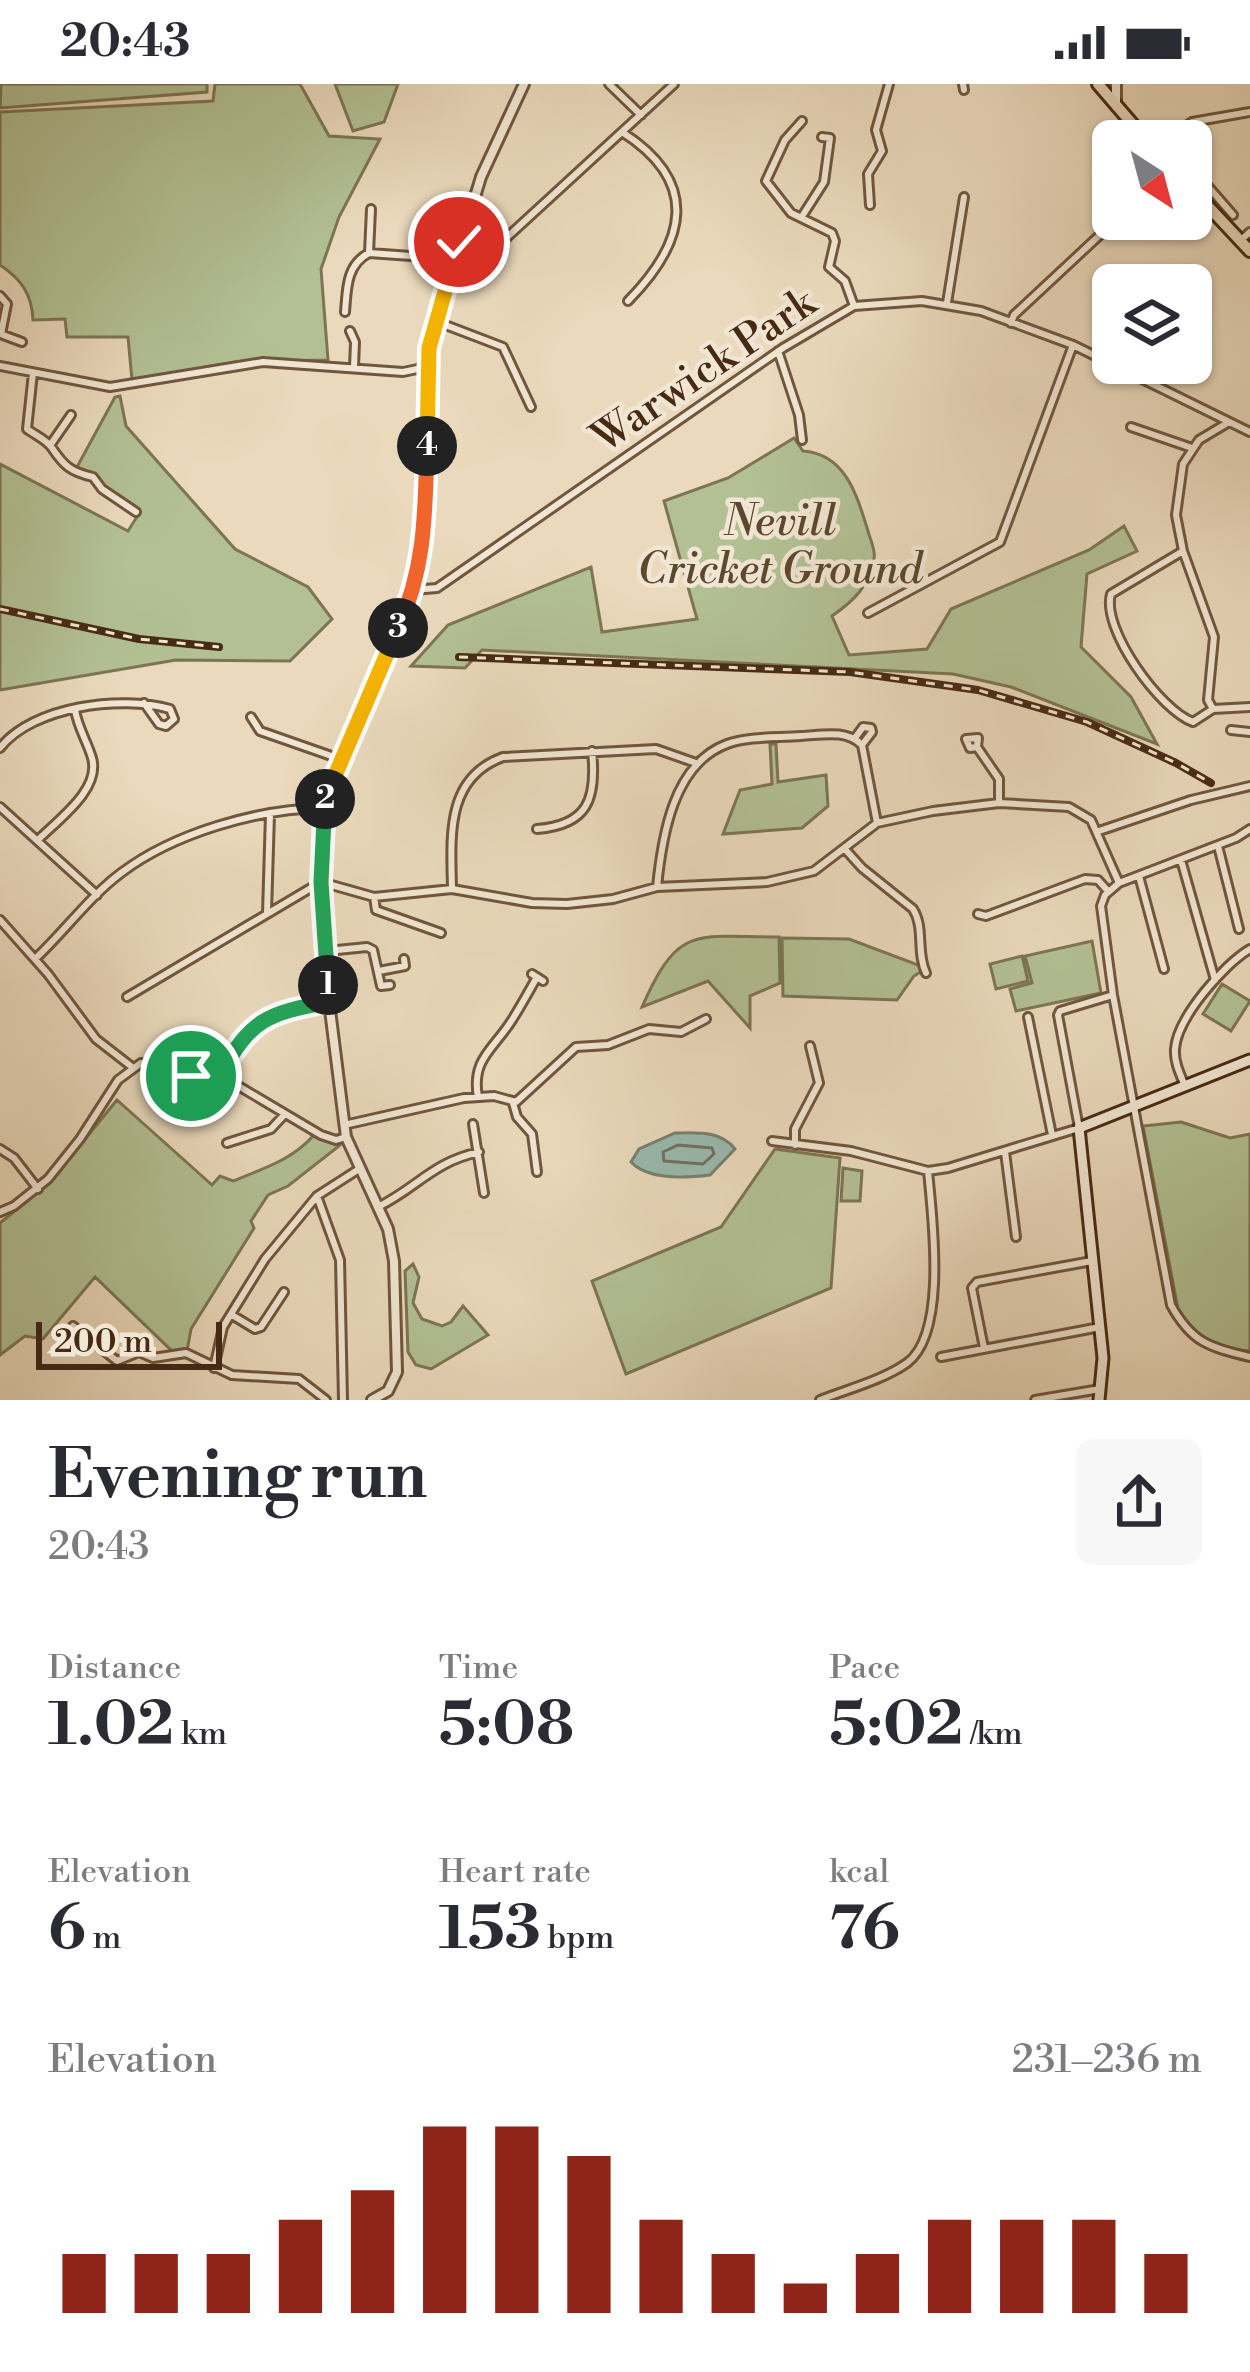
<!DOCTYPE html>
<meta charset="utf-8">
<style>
:root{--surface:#fff;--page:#f7f7f7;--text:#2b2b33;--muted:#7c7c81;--accent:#8f2418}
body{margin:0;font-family:"Libre Bodoni",serif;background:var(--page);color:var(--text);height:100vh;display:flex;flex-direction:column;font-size:45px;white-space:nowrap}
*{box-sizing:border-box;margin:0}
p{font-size:39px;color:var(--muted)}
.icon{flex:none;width:66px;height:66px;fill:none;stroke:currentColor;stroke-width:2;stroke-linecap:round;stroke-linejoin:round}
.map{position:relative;height:1316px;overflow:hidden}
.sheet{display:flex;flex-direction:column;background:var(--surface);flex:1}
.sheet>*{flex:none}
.needle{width:78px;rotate:144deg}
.controls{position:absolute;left:1092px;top:36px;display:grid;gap:24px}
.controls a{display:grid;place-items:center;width:120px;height:120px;border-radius:18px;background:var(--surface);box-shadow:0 3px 9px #0004;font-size:60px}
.scale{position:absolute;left:36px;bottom:30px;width:186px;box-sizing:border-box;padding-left:12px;border:6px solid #472a13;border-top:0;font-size:33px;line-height:42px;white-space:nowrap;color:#472a13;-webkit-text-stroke:9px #f1e6d3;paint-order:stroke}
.pin{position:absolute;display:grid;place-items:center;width:102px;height:102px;color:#fff;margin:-51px;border:6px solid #fff;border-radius:50%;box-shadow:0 3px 12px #0007}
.km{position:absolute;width:60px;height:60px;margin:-30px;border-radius:50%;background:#222;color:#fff;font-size:33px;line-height:60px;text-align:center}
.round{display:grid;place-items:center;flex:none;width:126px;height:126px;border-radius:18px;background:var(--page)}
.summary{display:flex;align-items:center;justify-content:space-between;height:204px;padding:0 48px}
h1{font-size:66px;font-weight:700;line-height:90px}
.metrics{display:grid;grid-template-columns:repeat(3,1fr);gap:18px;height:204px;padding:12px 48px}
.metrics div{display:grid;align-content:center}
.metrics b{font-size:60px;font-weight:700}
.metrics small{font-size:33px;font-weight:400}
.metrics p{font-size:33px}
.chart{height:336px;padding:24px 48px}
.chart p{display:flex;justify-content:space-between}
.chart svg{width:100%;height:216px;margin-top:12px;stroke:var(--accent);stroke-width:6}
.status{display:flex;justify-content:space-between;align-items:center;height:84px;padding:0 60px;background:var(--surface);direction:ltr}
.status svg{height:33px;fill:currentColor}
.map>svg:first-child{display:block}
.green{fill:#b2c094;stroke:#7c7554;stroke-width:3}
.water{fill:#98baae;stroke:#788070;stroke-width:3}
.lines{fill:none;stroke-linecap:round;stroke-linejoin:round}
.shore{stroke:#707260;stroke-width:3}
.minor-casing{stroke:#70563d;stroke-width:12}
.tertiary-casing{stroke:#70563d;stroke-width:14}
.secondary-casing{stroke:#472a13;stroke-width:15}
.primary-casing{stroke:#472a13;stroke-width:16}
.minor{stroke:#f1e6d3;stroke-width:6}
.tertiary{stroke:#f1e6d3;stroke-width:8}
.secondary{stroke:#f1e6d3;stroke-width:9}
.primary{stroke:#ead9bc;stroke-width:10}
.rail-casing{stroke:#472a13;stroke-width:8}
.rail{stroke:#f1e6d3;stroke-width:3;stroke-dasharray:9;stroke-linecap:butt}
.split-1-casing{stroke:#fff;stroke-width:24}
.split-2-casing{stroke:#fff;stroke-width:24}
.split-3-casing{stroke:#fff;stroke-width:24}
.split-4-casing{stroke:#fff;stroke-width:24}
.split-5-casing{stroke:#fff;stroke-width:24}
.split-1{stroke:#22a559;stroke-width:15}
.split-2{stroke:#22a559;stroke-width:15}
.split-3{stroke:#f5b400;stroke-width:15}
.split-4{stroke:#f0652b;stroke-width:15}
.split-5{stroke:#f5b400;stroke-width:15}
.labels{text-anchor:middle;stroke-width:9;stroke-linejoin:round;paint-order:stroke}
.street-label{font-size:42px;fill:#472a13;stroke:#f1e6d3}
.park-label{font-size:42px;font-style:italic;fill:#5c482d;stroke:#f1e6d3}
</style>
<div class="status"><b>20:43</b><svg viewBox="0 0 49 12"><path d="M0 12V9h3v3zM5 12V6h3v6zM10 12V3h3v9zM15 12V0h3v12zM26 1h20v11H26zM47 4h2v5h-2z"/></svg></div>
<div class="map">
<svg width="1250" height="1316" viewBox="0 0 1250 1316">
<rect width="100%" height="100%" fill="#ead9bc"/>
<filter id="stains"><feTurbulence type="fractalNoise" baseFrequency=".00167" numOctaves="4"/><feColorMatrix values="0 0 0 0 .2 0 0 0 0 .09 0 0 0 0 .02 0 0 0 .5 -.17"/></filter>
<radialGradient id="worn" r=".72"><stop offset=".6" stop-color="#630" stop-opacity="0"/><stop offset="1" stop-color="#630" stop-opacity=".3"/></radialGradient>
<path class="green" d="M1,0H207V8L0,24Z
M215,0H300L329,52L380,55L339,133L321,185L328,276L235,278L132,296L128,253H67L65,235L33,236C32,210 21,195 0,181V28L213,17Z
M335,0H398L384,38L353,47Z
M120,312L126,342L235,465L308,503L332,535L290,577L176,576L0,606V380L128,447L140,428L77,383L115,313Z
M794,354L803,367C846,370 857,412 868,447C870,455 876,467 874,474C869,502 855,516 832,532L849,571L927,565L951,525L1089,466L1124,442L1137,467L1087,490L1081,563L1131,613L1157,660L1011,603L953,590L482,566L465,584L411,582L448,541L591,483L602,548L697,535L664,417L728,394Z
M770,660H776L778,698L826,691L828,722L802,744L723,750L740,706L772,700Z
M779,853L780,899L750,912V944L708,897L642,923C679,839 696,853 779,853Z
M782,854L849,855L921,882L922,887L914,892L897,916L783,912Z
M1092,857L1101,909L1016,927L1010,905L1032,899L1025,872Z
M1022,872L1028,897L996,905L990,880Z
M1222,900L1250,917L1231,947L1203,930Z
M117,1016L212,1101L220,1092L233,1097C262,1085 292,1076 313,1052L339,1062L288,1102L268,1111L251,1137L254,1144L191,1245L187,1267L171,1266L95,1193L43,1255L25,1252L0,1271V1139L50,1098Z
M1181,1038L1230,1054L1250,1050V1267C1216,1265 1199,1258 1179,1230L1143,1042Z
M775,1065L840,1074L831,1204L626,1290L592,1197L721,1143Z
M843,1084L862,1087L860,1117H841Z
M413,1180L419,1193L413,1219L422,1235L442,1242L451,1238L463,1222L488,1251L431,1285L416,1281L408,1268L405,1187Z"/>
<path class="water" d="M675,1049C697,1049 720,1046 735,1065L710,1091C687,1094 648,1096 631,1078L639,1065Z"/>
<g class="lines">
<path class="shore" d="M678,1061L712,1064L714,1070L703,1080L664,1077L663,1068Z"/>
<defs>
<path id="minor" d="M609,0L641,31
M963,0L964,6
M802,37L785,56L766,97L791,129L832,149L835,157L829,183L845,197L854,222
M622,48C700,98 687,157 628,217
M1164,57L1192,38L1250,28
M1191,83L1233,131
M870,121L868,90L882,67L876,46L889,0
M801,134L824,98L830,54L822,53
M1240,157L1250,148
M369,169L371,125
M0,212L7,220L1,250
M443,212L674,0
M947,219L964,113
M345,228C347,205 346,181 369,169L453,175
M435,237L503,263L531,323
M1011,239L1014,231L1117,135
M350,247L355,258L354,283
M3,251L22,258
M778,267L799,331L802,356
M0,282L110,303L263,278L403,288L427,283
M33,289L27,345C35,351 47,356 52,364C64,382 71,388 93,393L102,405L136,428
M1229,338L1199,356L1183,380L1176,431L1183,467L1214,553L1208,616L1213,625L1250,623
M1131,343L1192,364
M51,360L71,331
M1183,467L1111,510C1101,545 1160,626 1193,638L1213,625
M413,506L437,504L783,264L854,222L922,217L981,227L1073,261L1250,348
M868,529L1000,458L1073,261
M251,633L260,647L340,675
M1231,646L1250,648
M855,654L863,643L871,644L872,648L862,661
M977,663L970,664L966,655L978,654L977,663L999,695V719
M0,664C33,622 121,611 170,625L174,635L166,642L159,640L144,619
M0,723L97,811
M537,745C588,741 597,715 592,667
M1250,745L1236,754L1119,799L1105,811L1101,822L1113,911L1171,1221C1192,1259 1209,1263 1250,1273
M1099,747L1191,716L1250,702
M39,755C59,735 101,705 92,674C87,657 78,644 75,626
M1218,762L1239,845
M844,764L862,784L913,825C925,844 916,868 926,889
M1181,776L1215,896
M1139,792L1164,885
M657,803C662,753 673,680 727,660C749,652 777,654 801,652C822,651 846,645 862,661L877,739
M452,805C451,753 445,694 503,673L656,665L696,679
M374,813L376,826L441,849
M267,829L270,730
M978,830L986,832L1085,795L1098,796L1107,806
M0,836L48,890L96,955L132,983
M327,867L367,863L373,866L381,902L390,901
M35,875C64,848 89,813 121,789C174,749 257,725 323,724
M379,887L405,882L404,875
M532,890L543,897
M127,913L321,798L374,813L452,805L532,819L567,820L613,815L657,803L767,798L814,787L877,739L933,727L999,719L1069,723L1091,736L1119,799
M1028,933L1052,1051
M220,991C251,936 267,928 329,918
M1185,1002C1180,990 1174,978 1175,965C1177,934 1224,880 1250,865
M478,1013C471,975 494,965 512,936C521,922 529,907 537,893
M164,1015L170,1023L184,1009L191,991
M513,1019L517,1033L532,1050L537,1088
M473,1040L484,1109
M344,1041L464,1014L494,1012L516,1018L576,963L608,961L649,945L681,948L706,935
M772,1057L851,1067L928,1087L948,1084L1079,1044L1058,931L1060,927L1113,911
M227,1059L271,1045L285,1030
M795,1061V1045L819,999L810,962
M0,1065L14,1074L38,1105
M1005,1068L1016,1153
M317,1112L340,1176L343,1316
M378,1123C418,1103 433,1078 479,1068
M0,1128L14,1122L48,1095L80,1055L118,996L141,979H159L191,991H220L321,1051L336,1056L346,1053
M232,1231L255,1245L261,1243L284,1208
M73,1242L117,1277L139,1268L153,1274L186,1269L232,1291L299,1295L326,1316
M984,1264L972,1204L977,1198L1092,1177
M941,1273L1100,1243
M214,1284L223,1243L265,1175L317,1112L359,1085
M820,1316C848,1305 883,1296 907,1279C948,1249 932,1132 928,1087
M1035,1316L1100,1305"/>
<path id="tertiary" d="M1116,0V22
M372,1316L388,1307L397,1288L394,1177L388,1145L346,1053L329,918L321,798L323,724L334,688L402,536L422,476L428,430L429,264L481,93L524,0"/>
<path id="secondary" d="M1099,1316L1103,1274L1079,1044L1250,976"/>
<path id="primary" d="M1098,0L1147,57
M1191,104L1250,167"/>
</defs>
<use href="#minor" class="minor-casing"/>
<use href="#tertiary" class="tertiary-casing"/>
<use href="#secondary" class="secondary-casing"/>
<use href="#primary" class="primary-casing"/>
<use href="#minor" class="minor"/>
<use href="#tertiary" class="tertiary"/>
<use href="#secondary" class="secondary"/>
<use href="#primary" class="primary"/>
<defs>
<path id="rail" d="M0,525L139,555L219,563
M459,573L850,588L978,606L1087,638L1176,679L1211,699"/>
</defs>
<use href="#rail" class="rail-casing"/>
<use href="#rail" class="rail"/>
</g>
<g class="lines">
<defs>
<path id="split-1" d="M191,992L220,991C251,935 267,929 329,918L328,901"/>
<path id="split-2" d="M325,715L321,798L328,901"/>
<path id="split-3" d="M325,715L398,544"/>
<path id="split-4" d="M398,544C426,483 425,427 427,362"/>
<path id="split-5" d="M427,362L429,264L459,158"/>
</defs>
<use href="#split-1" class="split-1-casing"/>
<use href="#split-2" class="split-2-casing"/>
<use href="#split-3" class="split-3-casing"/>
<use href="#split-4" class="split-4-casing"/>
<use href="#split-5" class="split-5-casing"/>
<use href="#split-1" class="split-1"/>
<use href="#split-2" class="split-2"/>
<use href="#split-3" class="split-3"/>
<use href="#split-4" class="split-4"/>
<use href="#split-5" class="split-5"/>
</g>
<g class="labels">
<g class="street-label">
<text transform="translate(703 285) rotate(-34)" y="15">Warwick Park</text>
</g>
<g class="park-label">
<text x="780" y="451">Nevill<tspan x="780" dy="48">Cricket Ground</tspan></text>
</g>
</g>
<rect width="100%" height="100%" filter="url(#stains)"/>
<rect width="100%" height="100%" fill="url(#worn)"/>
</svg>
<div class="controls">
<a><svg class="needle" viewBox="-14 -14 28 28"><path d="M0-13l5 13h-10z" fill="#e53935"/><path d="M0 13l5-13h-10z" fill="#7c7c81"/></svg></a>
<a><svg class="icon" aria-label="layers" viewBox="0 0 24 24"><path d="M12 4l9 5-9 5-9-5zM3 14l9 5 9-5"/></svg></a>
</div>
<div class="scale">200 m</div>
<div class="pin" style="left:191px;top:992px;background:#1e9e55"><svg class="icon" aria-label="arrive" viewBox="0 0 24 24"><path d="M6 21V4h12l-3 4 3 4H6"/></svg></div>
<div class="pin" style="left:459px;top:158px;background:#d93025"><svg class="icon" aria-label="check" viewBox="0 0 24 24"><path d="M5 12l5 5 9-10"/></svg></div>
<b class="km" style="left:328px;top:901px">1</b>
<b class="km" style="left:325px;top:715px">2</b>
<b class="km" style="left:398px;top:544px">3</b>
<b class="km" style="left:427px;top:362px">4</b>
</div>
<section class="sheet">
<div class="summary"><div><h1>Evening run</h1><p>20:43</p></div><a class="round"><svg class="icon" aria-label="share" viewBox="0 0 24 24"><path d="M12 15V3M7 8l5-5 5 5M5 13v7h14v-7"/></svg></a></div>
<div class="metrics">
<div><p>Distance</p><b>1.02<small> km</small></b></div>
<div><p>Time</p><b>5:08</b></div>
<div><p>Pace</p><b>5:02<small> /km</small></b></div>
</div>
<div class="metrics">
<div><p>Elevation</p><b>6<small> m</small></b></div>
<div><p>Heart rate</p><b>153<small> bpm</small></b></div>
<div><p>kcal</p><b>76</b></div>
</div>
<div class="chart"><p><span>Elevation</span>231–236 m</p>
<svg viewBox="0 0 160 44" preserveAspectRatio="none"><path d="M5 44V32M15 44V32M25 44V32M35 44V25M45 44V19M55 44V6M65 44V6M75 44V12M85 44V25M95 44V32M105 44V38M115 44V32M125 44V25M135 44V25M145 44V25M155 44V32"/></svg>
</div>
</section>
